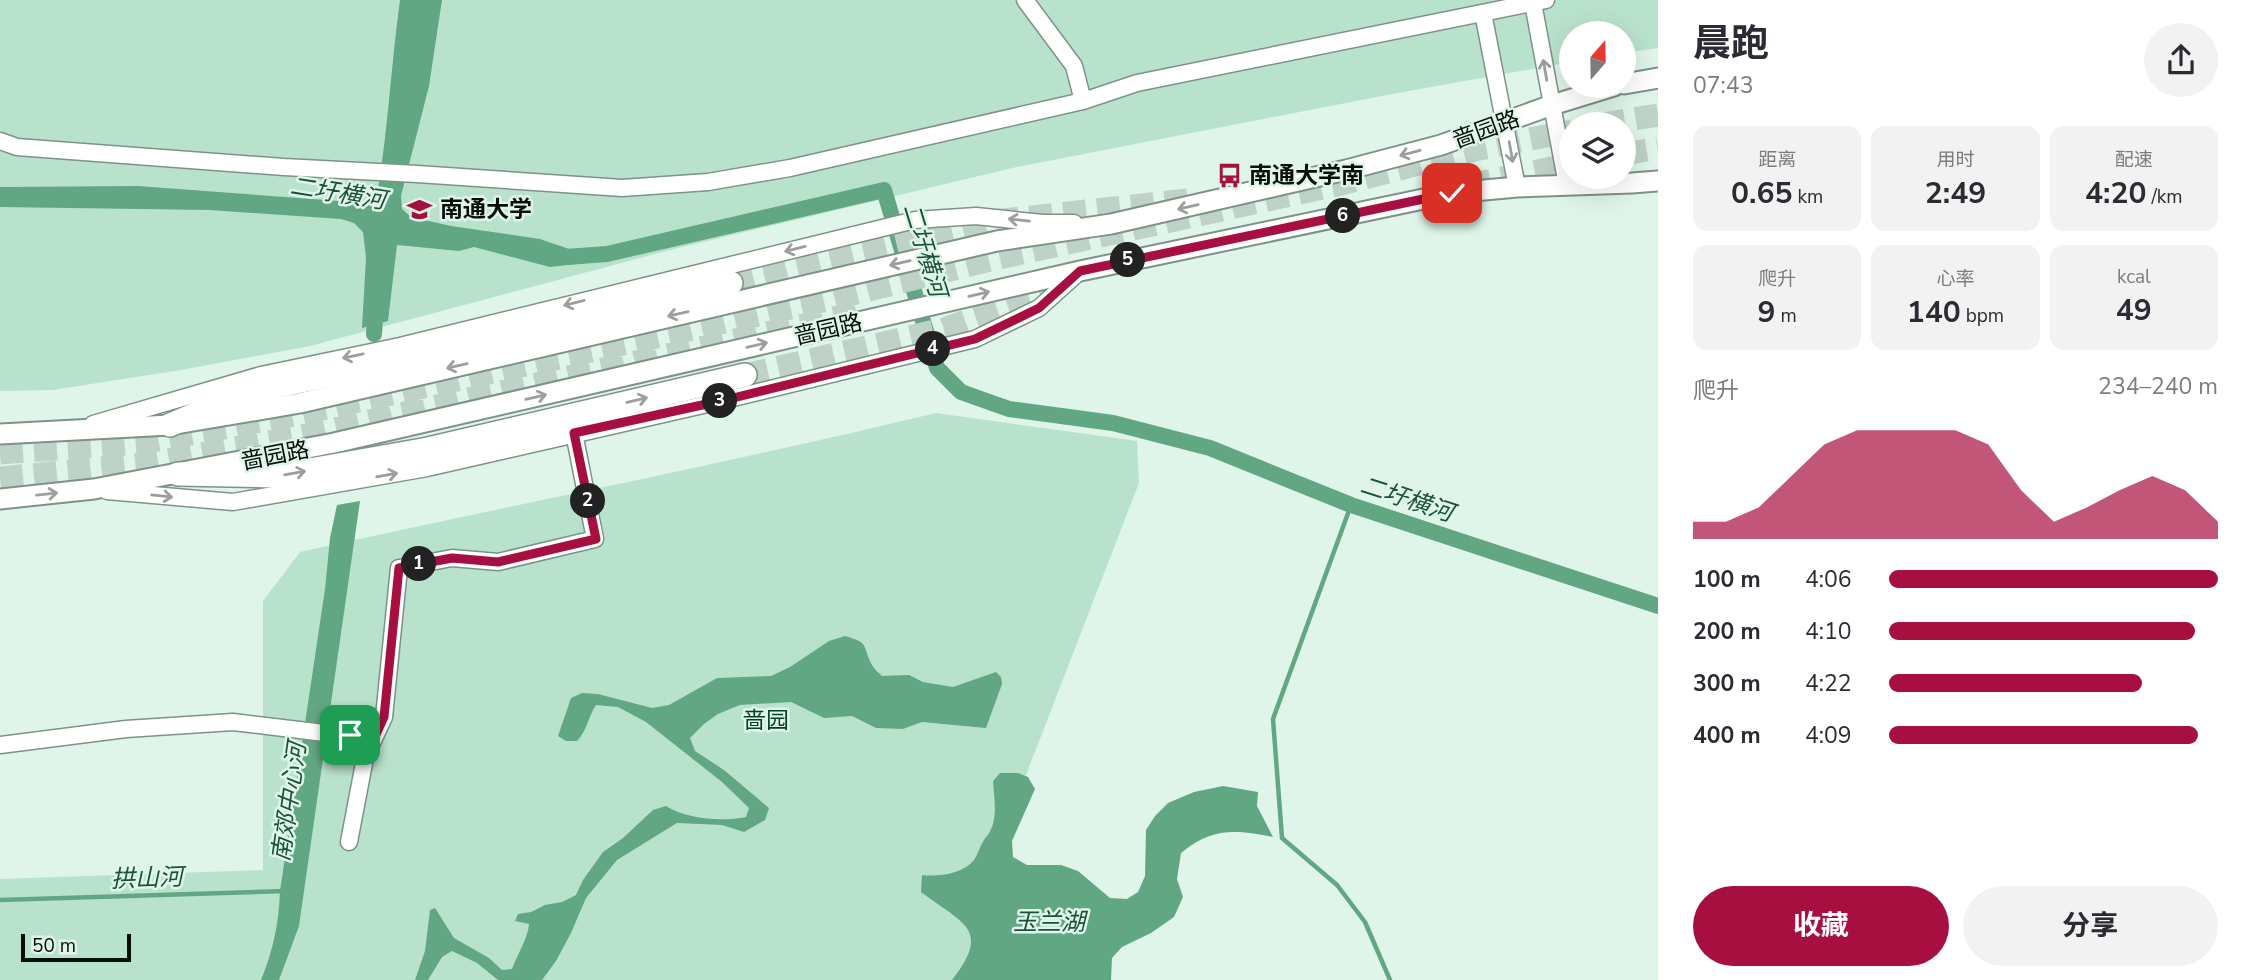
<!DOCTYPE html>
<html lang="zh">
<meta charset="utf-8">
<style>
:root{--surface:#fff;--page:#f2f2f3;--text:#2b2b33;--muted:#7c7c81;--accent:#a70f41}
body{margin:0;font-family:"Nunito Sans","Noto Sans SC",sans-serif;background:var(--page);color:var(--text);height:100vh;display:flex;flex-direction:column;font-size:26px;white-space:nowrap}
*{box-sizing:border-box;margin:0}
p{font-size:23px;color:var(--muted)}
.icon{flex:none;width:38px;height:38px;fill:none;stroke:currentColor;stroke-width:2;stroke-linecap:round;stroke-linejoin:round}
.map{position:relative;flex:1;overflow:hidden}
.side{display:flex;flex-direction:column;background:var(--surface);width:595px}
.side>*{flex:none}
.needle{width:46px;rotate:20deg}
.tools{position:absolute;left:1559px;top:21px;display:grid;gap:14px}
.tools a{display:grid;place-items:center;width:77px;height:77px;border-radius:50%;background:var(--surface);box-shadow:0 7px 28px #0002;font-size:35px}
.scale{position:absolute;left:21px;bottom:18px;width:110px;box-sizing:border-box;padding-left:7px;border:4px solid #070e0a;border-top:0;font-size:19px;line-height:24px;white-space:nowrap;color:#070e0a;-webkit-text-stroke:5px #dff5e9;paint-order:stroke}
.pin{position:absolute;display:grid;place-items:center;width:60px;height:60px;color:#fff;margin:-30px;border-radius:14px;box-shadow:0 4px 10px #0006}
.km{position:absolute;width:35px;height:35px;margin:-18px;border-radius:50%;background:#222;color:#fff;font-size:19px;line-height:35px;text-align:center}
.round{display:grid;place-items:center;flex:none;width:74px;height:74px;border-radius:37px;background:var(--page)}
.head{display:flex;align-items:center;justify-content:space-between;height:119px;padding:0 35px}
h1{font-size:38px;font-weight:700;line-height:52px}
.stats{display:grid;grid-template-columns:repeat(3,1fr);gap:10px;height:119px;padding:7px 35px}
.stats div{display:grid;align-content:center;border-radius:14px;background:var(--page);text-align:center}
.stats b{font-size:30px;font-weight:700}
.stats small{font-size:19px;font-weight:400}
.stats p{font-size:19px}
.chart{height:196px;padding:14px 35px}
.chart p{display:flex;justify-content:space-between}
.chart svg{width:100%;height:126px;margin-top:7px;fill:var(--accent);opacity:.7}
.primary-button{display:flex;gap:14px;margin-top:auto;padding:14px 35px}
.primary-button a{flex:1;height:80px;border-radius:42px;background:var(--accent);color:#fff;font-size:28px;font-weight:700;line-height:80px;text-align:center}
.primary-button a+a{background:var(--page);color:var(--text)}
ul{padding:0 35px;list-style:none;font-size:23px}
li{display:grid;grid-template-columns:112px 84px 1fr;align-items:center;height:52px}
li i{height:18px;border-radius:9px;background:var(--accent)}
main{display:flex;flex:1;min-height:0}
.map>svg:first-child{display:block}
.green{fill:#b9e2cc}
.water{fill:#62a784}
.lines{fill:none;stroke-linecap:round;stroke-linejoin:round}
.stream{stroke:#62a784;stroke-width:4.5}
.canal{stroke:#62a784;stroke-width:16}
.highway-tunnel{stroke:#bfd2c8;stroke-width:23;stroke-dasharray:23 11;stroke-linecap:butt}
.minor-casing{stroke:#7e9287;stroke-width:19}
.major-casing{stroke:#7e9287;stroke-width:23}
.highway-casing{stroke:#7e9287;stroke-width:26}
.minor{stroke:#fff;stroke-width:16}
.major{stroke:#fff;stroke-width:19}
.highway{stroke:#fff;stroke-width:23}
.oneway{stroke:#9c9f9d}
.route-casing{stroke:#fff;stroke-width:14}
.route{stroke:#a70f41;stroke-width:9}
.labels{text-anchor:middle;stroke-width:5;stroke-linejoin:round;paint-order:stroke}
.street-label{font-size:23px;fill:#070e0a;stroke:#dff5e9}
.poi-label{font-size:23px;font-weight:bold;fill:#070e0a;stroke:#dff5e9;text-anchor:start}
.park-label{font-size:23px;fill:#054029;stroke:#dff5e9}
.water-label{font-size:24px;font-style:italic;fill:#1a5138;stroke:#dff5e9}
</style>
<main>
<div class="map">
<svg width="1658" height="980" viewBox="0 0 1658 980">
<rect width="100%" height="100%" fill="#dff5e9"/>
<path class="green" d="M0,0H1658V48L1624,53V33H1572L1571,62L1392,94L1012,168L670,250L310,346L181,370L53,390L0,391Z
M936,413L1137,441L1139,483L997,850L972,980H0V879L263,870V601L300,552C512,505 725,464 936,413Z"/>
<path class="water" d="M400,0H442L429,86L401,196L402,209L411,217L451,226L540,239L604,261L550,267L474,247L459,251L397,245L388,321L362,328L366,258L363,232L354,223L341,219L209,210L0,207V187L138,186L366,203L377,195C388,131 391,65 400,0Z
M360,501L299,926L279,980H261C273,951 279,923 280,891L325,589L330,538L337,505Z
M845,636C869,643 862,644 871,663C873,668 878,672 882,676L909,675L923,682L953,687L996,672L1001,677L1002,684L986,728L922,722L903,729L876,728L852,716L824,718L791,702L740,705L718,714L704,724L690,738L695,751L724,770L769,808L765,820L744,832L722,825L677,823L617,860L586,898L571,933L556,961L542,980H498L477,963L452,951L442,957L428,980H415L425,951L430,910L435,908L454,938L489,958L502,970L512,969C517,955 528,938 529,924L515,921L518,914L531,912L545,905L562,902L576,895L583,880L603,852L623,838L653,810L666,806C687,819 721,822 746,817L749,808L722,782L646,722L618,707L596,705C588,717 587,731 577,741H566L558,736L571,698L582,693L598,694L652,708L669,705L717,678L771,676L790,667L829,641Z
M1000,773H1018L1028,777L1035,789L1012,841L1013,857L1027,865H1061L1078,871L1110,898L1127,899L1138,892L1145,876L1146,830L1155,816L1168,803L1194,792L1223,786L1258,792L1257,806L1273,837C1235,830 1213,827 1181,853L1177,879L1183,897L1174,917L1151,933L1122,947L1112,958L1111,980H952C993,928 961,923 921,892L922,875C938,877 963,874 974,860C978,854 980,846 984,840C985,837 989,835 990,831C998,817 994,797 993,781Z"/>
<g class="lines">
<path class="stream" d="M1351,505L1273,719L1282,838L1337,885L1365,922L1390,980
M0,900L286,891"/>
<path class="canal" d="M566,257L607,254L884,190L937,368L961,392L1009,409L1113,423L1210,448L1351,505L1658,606
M374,334L376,303"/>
<path class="highway-tunnel" d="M1602,124L1658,115
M1624,154L1658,148
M1468,185L1572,164
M731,283L993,221L1188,200
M745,375L944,329L1072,283
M0,453L142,443L294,415L828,300L999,258L1337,185L1474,150L1572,131
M0,478L142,464L297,437L866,311"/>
<defs>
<path id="minor" d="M1025,0L1074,66L1083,101
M1533,3L1567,185
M1483,13L1517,187
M0,141L17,147L284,167L417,174L622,188L708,182L790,168L1083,101L1137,83L1546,0
M93,424L261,375L400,346L915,220L976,216L1043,223H1074
M107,491L233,502L427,468L725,400L975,339L1039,308L1080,271
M0,745L126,729L233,722L374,739
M349,842L365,758L384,717L399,568L452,558L498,562L595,539L574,433"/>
<path id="major" d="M1624,84L1658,78
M0,434L170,425L300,403L997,241L1111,224L1346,170L1441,145L1552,105L1614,86
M0,499L94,489L334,443L1080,271L1452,193L1517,187L1632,183L1658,181"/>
<path id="highway" d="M170,425L245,393L396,361L731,283
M178,474L276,476L428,449L745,375"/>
</defs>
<use href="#minor" class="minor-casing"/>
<use href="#major" class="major-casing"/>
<use href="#highway" class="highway-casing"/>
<use href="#minor" class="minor"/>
<use href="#major" class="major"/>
<use href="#highway" class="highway"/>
</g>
<defs><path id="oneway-shaft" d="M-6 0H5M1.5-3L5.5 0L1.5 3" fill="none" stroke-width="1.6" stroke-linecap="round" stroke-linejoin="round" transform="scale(1.75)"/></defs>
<g class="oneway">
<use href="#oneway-shaft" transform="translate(1545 70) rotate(-100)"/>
<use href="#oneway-shaft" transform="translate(1511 152) rotate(80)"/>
<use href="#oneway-shaft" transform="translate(1410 153) rotate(165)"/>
<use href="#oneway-shaft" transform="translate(1188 207) rotate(167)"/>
<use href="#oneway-shaft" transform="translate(1019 220) rotate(-174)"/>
<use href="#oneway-shaft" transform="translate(795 249) rotate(166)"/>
<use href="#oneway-shaft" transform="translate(900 263) rotate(167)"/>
<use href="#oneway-shaft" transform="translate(979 294) rotate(-13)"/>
<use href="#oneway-shaft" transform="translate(574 303) rotate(166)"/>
<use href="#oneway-shaft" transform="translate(678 314) rotate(167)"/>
<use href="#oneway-shaft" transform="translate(757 345) rotate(-13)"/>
<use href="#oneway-shaft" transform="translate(353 356) rotate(168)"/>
<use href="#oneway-shaft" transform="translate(457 366) rotate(167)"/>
<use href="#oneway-shaft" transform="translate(536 397) rotate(-13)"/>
<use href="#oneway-shaft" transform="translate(637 400) rotate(-13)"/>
<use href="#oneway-shaft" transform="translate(295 473) rotate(-10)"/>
<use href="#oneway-shaft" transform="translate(387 475) rotate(-10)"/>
<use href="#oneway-shaft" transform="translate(47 494) rotate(-6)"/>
<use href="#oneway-shaft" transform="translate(162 496) rotate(6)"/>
</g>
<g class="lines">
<defs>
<path id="route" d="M350,735L374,739L384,717L399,568L452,558L498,562L596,539L574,433L725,400L975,339L1039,308L1080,271L1452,193"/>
</defs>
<use href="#route" class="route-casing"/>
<use href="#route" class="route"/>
</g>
<defs>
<symbol id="bus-bare" viewBox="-9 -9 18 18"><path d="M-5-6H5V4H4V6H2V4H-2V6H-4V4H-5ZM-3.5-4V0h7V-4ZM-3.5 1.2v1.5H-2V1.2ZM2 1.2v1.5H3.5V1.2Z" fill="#a70f41" stroke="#dff5e9" stroke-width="2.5" paint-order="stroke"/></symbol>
<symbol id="university-bare" viewBox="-9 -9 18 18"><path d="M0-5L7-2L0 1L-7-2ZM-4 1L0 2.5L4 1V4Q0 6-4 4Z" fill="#a70f41" stroke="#dff5e9" stroke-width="2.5" paint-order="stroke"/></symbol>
</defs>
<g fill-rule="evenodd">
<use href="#bus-bare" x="1212" y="158" width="35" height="35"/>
<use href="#university-bare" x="402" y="192" width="35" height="35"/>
</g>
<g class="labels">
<g class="street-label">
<text transform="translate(1486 129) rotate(-20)" y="8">啬园路</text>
<text transform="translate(828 329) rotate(-13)" y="8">啬园路</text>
<text transform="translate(275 455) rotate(-11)" y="8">啬园路</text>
</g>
<g class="poi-label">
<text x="1249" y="183">南通大学南</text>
<text x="440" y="217">南通大学</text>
</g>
<g class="park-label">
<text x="766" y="728">啬园</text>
</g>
<g class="water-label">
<text transform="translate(338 193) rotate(9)" y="8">二圩横河</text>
<text transform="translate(925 250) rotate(73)" y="8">二圩横河</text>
<text transform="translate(1407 499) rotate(18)" y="8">二圩横河</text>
<text transform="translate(289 802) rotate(-82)" y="8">南郊中心河</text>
<text transform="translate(147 878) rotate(-2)" y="8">拱山河</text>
<text x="1049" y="930">玉兰湖</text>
</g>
</g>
</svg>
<div class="tools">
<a><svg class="needle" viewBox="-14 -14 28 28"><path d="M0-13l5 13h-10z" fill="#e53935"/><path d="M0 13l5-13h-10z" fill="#7c7c81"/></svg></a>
<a><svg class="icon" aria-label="layers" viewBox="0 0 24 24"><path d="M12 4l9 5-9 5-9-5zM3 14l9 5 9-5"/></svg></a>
</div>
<div class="scale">50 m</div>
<div class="pin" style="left:350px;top:735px;background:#1e9e55"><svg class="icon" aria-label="arrive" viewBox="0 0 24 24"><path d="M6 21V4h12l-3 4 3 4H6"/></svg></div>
<div class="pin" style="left:1452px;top:193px;background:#d93025"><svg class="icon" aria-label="check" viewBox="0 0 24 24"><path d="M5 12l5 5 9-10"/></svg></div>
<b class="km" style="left:419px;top:564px">1</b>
<b class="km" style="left:588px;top:501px">2</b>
<b class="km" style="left:720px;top:401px">3</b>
<b class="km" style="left:933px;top:349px">4</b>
<b class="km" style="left:1128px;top:260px">5</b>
<b class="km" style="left:1343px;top:216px">6</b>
</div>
<section class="side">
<div class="head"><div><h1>晨跑</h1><p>07:43</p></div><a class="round"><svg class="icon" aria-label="share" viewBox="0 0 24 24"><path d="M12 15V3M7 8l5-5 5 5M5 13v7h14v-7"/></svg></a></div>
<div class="stats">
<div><p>距离</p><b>0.65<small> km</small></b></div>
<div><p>用时</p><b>2:49</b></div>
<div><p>配速</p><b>4:20<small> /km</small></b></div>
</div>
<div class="stats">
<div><p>爬升</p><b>9<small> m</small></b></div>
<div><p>心率</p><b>140<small> bpm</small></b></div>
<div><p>kcal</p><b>49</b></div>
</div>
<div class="chart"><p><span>爬升</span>234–240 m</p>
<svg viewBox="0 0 160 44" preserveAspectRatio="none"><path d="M0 44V38L10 38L20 33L30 22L40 11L50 6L60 6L70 6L80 6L90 11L100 27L110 38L120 33L130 27L140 22L150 27L160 38V44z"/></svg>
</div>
<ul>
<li><b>100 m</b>4:06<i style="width:100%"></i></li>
<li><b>200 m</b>4:10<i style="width:93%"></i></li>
<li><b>300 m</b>4:22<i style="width:77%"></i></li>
<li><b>400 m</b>4:09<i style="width:94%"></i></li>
</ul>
<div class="primary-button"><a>收藏</a><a>分享</a></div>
</section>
</main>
